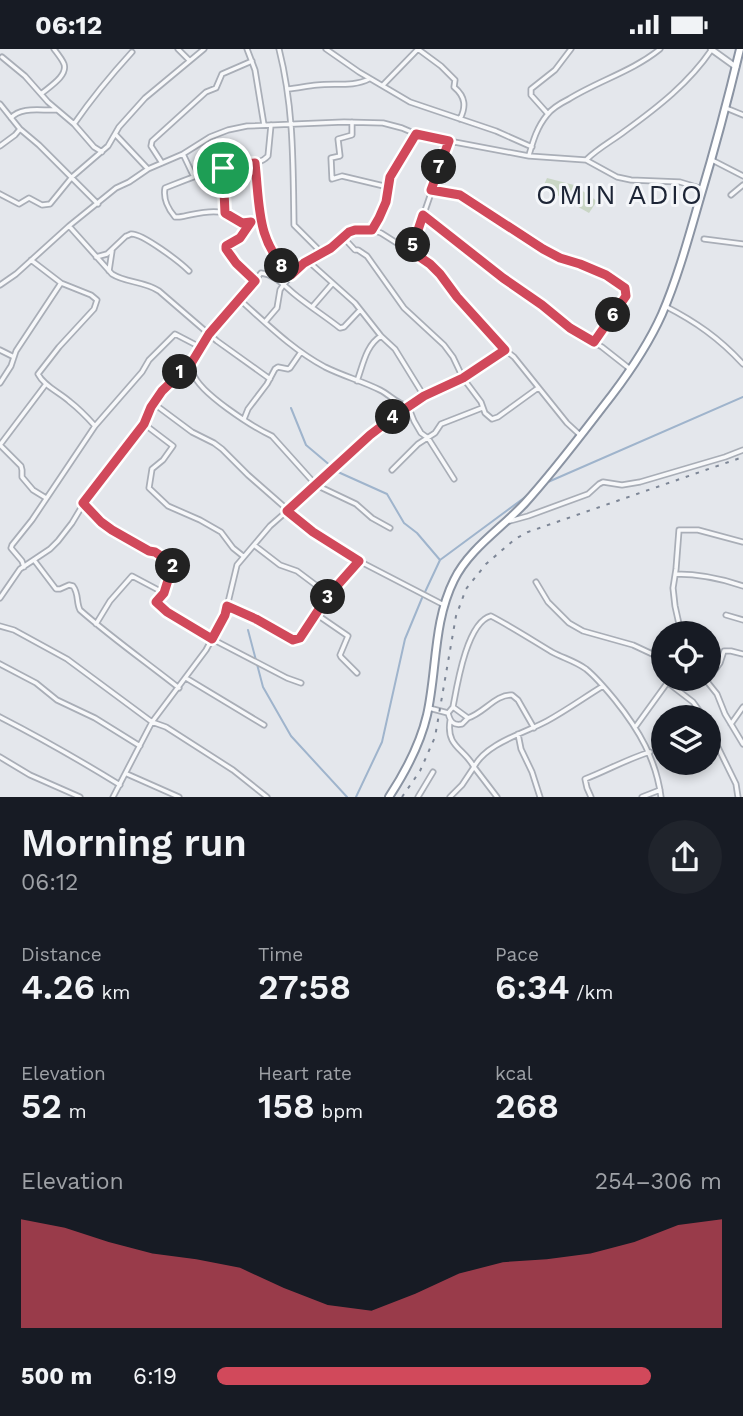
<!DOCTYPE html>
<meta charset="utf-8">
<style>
:root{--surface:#171b24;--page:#20242c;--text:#f1f3f6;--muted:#9ea1a6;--accent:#d1495b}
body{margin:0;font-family:"Work Sans",sans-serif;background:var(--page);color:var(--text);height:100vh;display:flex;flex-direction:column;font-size:26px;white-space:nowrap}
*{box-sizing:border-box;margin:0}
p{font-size:23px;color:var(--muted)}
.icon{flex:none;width:38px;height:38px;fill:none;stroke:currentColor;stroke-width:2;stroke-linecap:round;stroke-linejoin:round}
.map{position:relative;height:748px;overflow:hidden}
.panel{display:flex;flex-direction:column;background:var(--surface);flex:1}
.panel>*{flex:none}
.fabs{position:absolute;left:651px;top:572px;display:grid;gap:14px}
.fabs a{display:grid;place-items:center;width:70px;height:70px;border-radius:50%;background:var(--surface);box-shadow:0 4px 10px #0003;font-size:35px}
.pin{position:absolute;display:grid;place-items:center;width:60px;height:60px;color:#fff;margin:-30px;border:4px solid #fff;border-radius:50%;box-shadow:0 2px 7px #0007}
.km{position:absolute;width:35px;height:35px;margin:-18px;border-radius:50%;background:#222;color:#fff;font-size:19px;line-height:35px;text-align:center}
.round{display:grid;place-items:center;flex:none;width:74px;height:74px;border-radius:37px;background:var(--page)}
.headline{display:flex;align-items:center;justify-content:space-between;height:119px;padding:0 21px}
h1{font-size:38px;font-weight:600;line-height:52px}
.metrics{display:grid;grid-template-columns:repeat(3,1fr);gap:10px;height:119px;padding:7px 21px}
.metrics div{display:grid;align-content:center}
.metrics b{font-size:35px;font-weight:600}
.metrics small{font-size:19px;font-weight:400}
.metrics p{font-size:19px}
.chart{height:196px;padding:14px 21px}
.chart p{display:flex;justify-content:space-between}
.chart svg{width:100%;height:126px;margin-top:7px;fill:var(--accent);opacity:.7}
ul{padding:0 21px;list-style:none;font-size:23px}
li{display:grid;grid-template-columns:112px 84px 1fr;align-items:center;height:52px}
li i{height:18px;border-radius:9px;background:var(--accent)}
.status{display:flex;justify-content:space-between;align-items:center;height:49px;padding:0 35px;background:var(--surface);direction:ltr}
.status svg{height:19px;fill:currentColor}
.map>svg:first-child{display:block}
.green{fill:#c9d6c5}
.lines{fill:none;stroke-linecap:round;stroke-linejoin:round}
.stream{stroke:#9fb4cc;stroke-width:2}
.minor-casing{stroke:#a9aeb7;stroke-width:7}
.tertiary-casing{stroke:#a9aeb7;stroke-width:8}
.trunk-casing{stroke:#8b94a3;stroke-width:10}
.minor{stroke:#f7f8fa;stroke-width:3.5}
.tertiary{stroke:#f7f8fa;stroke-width:4.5}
.trunk{stroke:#fff;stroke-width:6}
.rail{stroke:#7d8696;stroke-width:2;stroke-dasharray:3.5 7;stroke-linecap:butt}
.route-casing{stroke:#fff;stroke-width:14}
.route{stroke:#d1495b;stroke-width:9}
.labels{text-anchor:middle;stroke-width:6;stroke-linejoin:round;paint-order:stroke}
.quarter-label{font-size:28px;letter-spacing:2px;fill:#1d2536;stroke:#f4f6f9}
</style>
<div class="status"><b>06:12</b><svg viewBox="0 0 49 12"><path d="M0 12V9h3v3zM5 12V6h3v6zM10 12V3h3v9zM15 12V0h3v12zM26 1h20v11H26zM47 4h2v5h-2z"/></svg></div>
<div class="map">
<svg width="743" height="748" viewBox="0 0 743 748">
<rect width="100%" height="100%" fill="#e4e7ec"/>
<path class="green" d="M547,129L574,136L597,152L589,164L543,138Z"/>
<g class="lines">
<path class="stream" d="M291,359L306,396L338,423L387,445L404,474L417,484L440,511
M548,433L743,348
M425,543L440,511L528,446
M248,581L263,638L291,687L347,748
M356,748L382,693L405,590L422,549"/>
<defs>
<path id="minor" d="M178,0L189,11
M247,0L255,21L264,76
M279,0C294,59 293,116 294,176L322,204
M326,0L359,23L410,53L496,82L532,98
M418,0L441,17L455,31L454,38C466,48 466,58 460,70
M2,8L25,27L48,53L74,75L94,98L102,103
M383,36L418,0
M288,40C298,39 307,37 317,36C334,34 354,38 369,30
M41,45C49,38 68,27 64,15C62,10 57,4 54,0
M0,55L20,80L39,96L98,155
M726,59L743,66
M548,65L531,46V40L555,21L571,0
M11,69C21,57 42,62 56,61
M352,73V86L338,90L340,107L331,109L332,130L342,127L388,138
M74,75C92,49 111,26 132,3
M116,86L148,120
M0,97L15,86L20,80
M183,105L193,126
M529,106C533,92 537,78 547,66C552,59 561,54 569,50C598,32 633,22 660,0
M586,111C598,99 612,92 625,82C658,58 689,34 712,0
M712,111L743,127
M162,114L151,97L152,92L206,43L216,39L222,25L252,12
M255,114C257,136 258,170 265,190C270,204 280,215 291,226
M223,119L225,164
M431,141L460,146L543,200L560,209L580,215L606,226L625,239C627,253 603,280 594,293
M0,145L19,155L29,149L42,156L50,155L72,128L108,97L119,78L145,49L204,0
M731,146L743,136
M423,166L503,229L542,256L570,279L602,298L630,320
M261,169C232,182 240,166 219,163C206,161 192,166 179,168H175C168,160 163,149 165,139C188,130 211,120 236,116C247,114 260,116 268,107L271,76
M251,174L240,189L225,198L236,214L255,232
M69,177L112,225C126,234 144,232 159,242L217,292L270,330
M372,180L379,169L386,153L390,127L416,85
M343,188L355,201H358L367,207L404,259L444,296L453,308L463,329L481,353L485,364L492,370L498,368L538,339
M704,190L743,195
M411,202L449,92
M96,208L107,205L126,187C127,187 129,186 131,185C142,184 180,213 189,222
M31,211L61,234L91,246L97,251L94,260L59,298L38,325C44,337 59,343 69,352C78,359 87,368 95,377
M308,212L355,254L381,287L395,300L424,347
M109,222L112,202
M0,236L16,225L69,177L116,139L129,133L148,120L183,105L210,88L228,81L247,77L344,73L383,74L402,79L416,85L449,92L529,107L586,111L617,128L631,131L680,133L703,140
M240,251C267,275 293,301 325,318C343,327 362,332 380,341C390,346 397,355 408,357L414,372L421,384L428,389L454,430
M313,257L332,235
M665,257C696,273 719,289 743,315
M265,273L277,259L280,241L284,235L296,221L304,214L331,199L349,183L355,181L369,180L381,184L430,215L440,225L457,248L505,301
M0,301L14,308
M192,313C192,314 192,324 193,324C199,344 253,378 272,387L316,436L356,455L372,469L390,479
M357,332C363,316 366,296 381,287
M0,334L11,317L16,302L61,234
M46,335L0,396L21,417L22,421V428L33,441L46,449
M153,354L192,383L214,394L222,400L248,426L313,483L359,512L444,556
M244,370L248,360L267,335L275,320L278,318L288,320L290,319L301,303
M144,375L173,397L163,411L152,420L149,439L168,457L200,471L221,483L233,499L243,507
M392,421L418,395L435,384L441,375L482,359
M84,454L101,473L112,481L149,502L155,503L173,515L164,544L156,553L168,563L212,590L287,629L301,634
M510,472L528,467L588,445L599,435L603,433L622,436L640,433L725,408L743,401
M254,496L280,516L297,522L329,546
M34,511L56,540H60L69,536L73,537C79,545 76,553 80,561C112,589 146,613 179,639
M24,518L22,512L11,499L12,496L32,471L95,377L142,323L149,311L175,285L200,298
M676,525C700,525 720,529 743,537
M536,533L548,553L569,574L583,582L633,596L663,610
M0,549L20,520L50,500L58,492L72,474L84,454L144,375L151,358L162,342L192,313L209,284L240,251L261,224C277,226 286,239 298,248C312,259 326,268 340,279L344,278L360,261
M227,557L256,570L293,591H297L327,548L359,512
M316,565L348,587L340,606L341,608L357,624
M726,566L743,571
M96,575L110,552L132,527L164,544
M0,577L14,581L67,610L152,673L166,678L233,721L267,748
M681,584L675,557L673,539L676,520L679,481H698L743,493
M0,615L36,634L57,651L95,669L140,697
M186,629L264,676
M709,629L720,614L724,602H731L743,605
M705,630L717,645L725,665L743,695
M667,633L693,653L704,668
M453,658L468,669C484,664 496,645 512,646L518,651L534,679
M429,659L448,664L453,658C457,636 467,573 491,567C512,578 532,591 552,603C563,609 575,612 586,620C597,629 606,640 615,651C639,681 656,710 661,748
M448,664C450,672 453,677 462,675L468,669
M0,668C41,689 81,712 120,736
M450,672C446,698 464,699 474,718C486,694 525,684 547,672C567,661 585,648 603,637
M731,675L743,658
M636,677L670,630
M709,680L736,735L738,748
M518,685L521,700L532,723L540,748
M0,708L30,726L80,748
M127,725L179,748
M113,748L152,673L206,601L225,566L237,516L270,477L327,427L370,386L396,366L424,347L463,329L505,301L514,308L567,374L580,386
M418,748L433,723
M450,748L462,736L474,718L497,748
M591,748L587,739L585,730C606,722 627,710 650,703
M642,748L660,741"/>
<path id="tertiary" d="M711,0L736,18"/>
<path id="trunk" d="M389,748C406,722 420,696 427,666C437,622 433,573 454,531C469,500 502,479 525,454C556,420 584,382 612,346C631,321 649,294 662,265C678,228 689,187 700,149C715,99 728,50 740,0"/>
</defs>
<use href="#minor" class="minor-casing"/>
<use href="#tertiary" class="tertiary-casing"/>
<use href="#trunk" class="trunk-casing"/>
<use href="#minor" class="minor"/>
<use href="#tertiary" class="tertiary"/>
<use href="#trunk" class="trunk"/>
<path class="rail" d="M402,748L420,722L435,688L456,567L466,540L486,515L515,490L528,483L743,408"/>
</g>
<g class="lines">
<defs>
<path id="route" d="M416,85L449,92L431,141L460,146L543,200L560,209L580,215L606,226L625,239L626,247L594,293L570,279L542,256L503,229L423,166L411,202L430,215L440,225L457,248L505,301L463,329L424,347L396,366L370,386L287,462L313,483L359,512L327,548L300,589L293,591L256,570L227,557L225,566L212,590L167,563L156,553L164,544L173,515L155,503L149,502L112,481L101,473L83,454L144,375L151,358L162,342L192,313L209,285L255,232L236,214L226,200V197L240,189L251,173L242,174L225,164L223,119L235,116L255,114C260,159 256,192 291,226L304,214L331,199L349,183L355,181H372L379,169L386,153L390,128Z"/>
</defs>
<use href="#route" class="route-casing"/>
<use href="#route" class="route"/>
</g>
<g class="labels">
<g class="quarter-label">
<text x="620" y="155">OMIN ADIO</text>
</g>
</g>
</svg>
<div class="fabs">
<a><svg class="icon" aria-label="locate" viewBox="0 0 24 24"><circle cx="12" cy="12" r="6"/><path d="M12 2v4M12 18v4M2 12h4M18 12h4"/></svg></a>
<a><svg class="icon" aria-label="layers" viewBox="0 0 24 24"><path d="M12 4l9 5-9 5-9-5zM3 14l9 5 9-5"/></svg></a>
</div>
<div class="pin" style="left:223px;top:119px;background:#1e9e55"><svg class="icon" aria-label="arrive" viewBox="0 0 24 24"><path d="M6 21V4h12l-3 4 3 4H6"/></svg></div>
<b class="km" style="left:180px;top:323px">1</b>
<b class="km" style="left:173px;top:517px">2</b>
<b class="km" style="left:328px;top:548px">3</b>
<b class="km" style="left:393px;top:368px">4</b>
<b class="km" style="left:413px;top:196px">5</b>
<b class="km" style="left:613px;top:266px">6</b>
<b class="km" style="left:439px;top:118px">7</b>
<b class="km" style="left:282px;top:217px">8</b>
</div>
<section class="panel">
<div class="headline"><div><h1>Morning run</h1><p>06:12</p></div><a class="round"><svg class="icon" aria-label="share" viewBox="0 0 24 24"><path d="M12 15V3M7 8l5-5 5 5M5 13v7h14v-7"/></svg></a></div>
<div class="metrics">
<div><p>Distance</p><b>4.26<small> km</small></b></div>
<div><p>Time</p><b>27:58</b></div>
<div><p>Pace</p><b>6:34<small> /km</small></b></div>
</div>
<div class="metrics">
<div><p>Elevation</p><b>52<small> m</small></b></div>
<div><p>Heart rate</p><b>158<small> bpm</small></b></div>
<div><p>kcal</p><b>268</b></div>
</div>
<div class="chart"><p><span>Elevation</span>254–306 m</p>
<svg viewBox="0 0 160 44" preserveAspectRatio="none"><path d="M0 44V6L10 9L20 14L30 18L40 20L50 23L60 30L70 36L80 38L90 32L100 25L110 21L120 20L130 18L140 14L150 8L160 6V44z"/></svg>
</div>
<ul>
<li><b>500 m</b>6:19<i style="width:86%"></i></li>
</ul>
</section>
